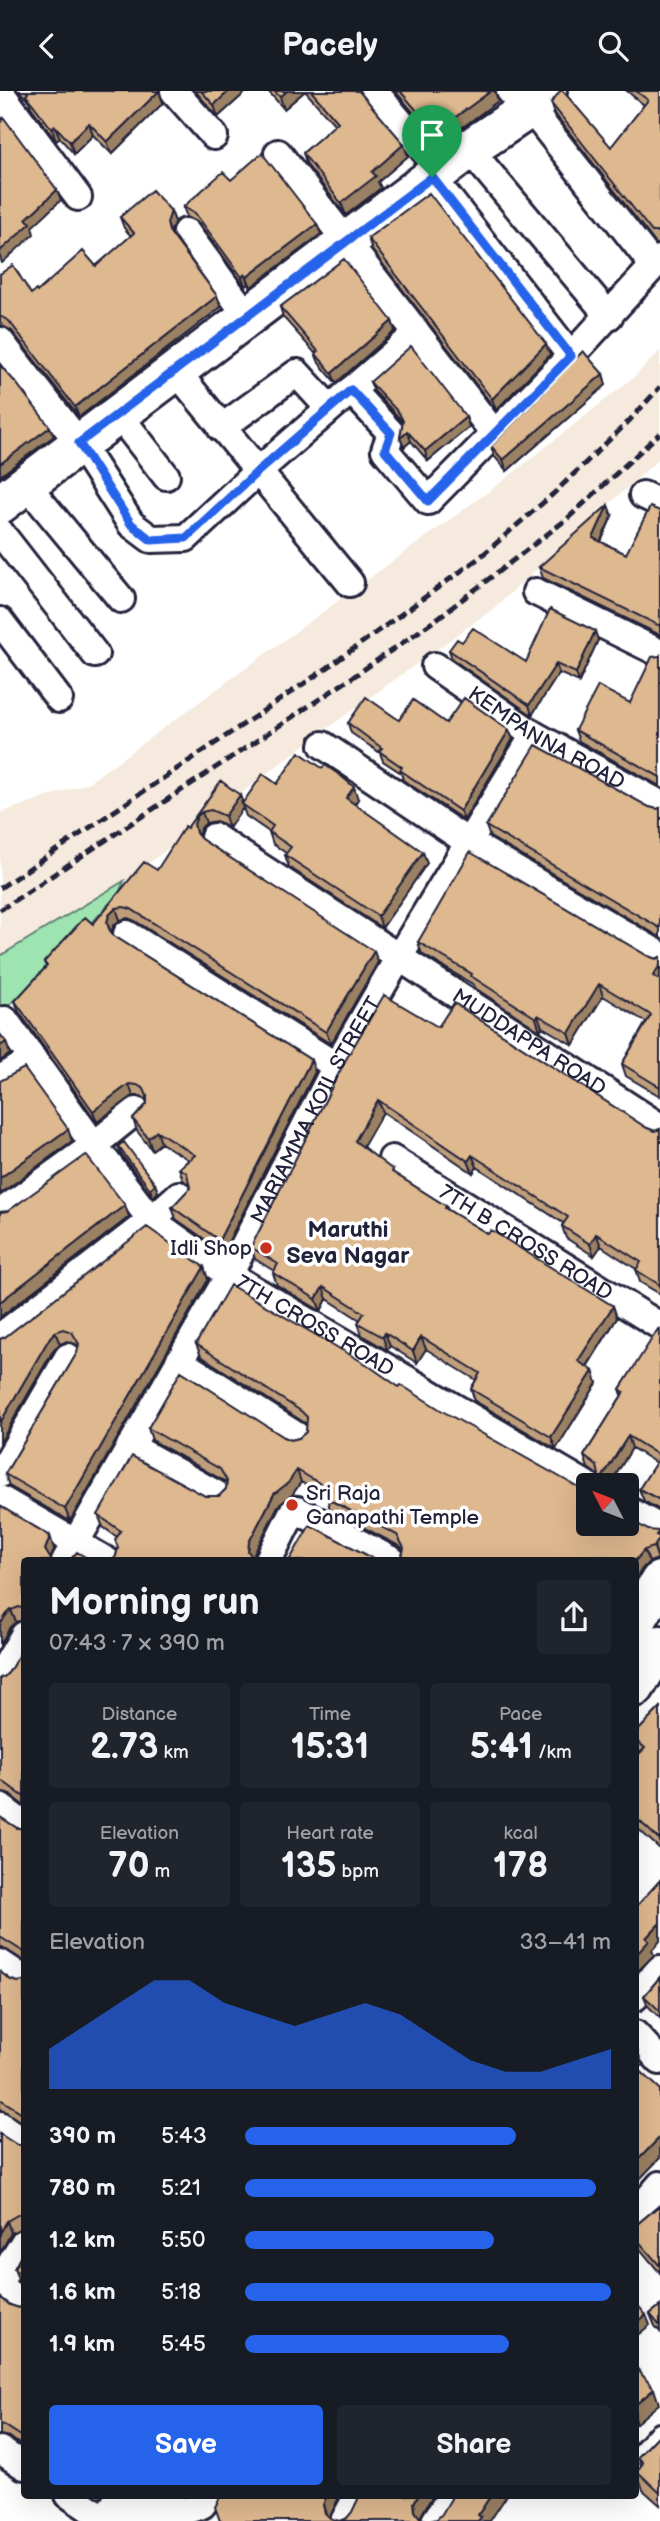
<!DOCTYPE html>
<meta charset="utf-8">
<style>
:root{--surface:#171b24;--page:#20242c;--text:#f1f3f6;--muted:#9ea1a6;--accent:#2563eb}
body{margin:0;font-family:"Balsamiq Sans",sans-serif;background:var(--page);color:var(--text);height:100vh;display:flex;flex-direction:column;font-size:26px;white-space:nowrap}
*{box-sizing:border-box;margin:0}
p{font-size:23px;color:var(--muted)}
.icon{flex:none;width:38px;height:38px;fill:none;stroke:currentColor;stroke-width:2;stroke-linecap:round;stroke-linejoin:round}
.map{position:relative;flex:1;overflow:hidden}
.side{position:absolute;left:21px;top:1466px;width:618px;height:942px;display:flex;flex-direction:column;background:var(--surface);border-radius:7px;box-shadow:0 7px 28px #0002}
.side>*{flex:none}
.needle{width:46px;rotate:312deg}
.tools{position:absolute;left:576px;top:1382px;display:grid;gap:14px}
.tools a{display:grid;place-items:center;width:63px;height:63px;border-radius:7px;background:var(--surface);box-shadow:0 7px 28px #0002;font-size:35px}
.pin{position:absolute;display:grid;place-items:center;width:60px;height:60px;color:#fff;margin:-72px -30px;border-radius:50% 50% 50% 0;rotate:-45deg;box-shadow:0 0 7px #0007}
.pin .icon{rotate:45deg}
.round{display:grid;place-items:center;flex:none;width:74px;height:74px;border-radius:7px;background:var(--page)}
.summary{display:flex;align-items:center;justify-content:space-between;height:119px;padding:0 28px}
h1{font-size:38px;font-weight:700;line-height:52px}
.figures{display:grid;grid-template-columns:repeat(3,1fr);gap:10px;height:119px;padding:7px 28px}
.figures div{display:grid;align-content:center;border-radius:7px;background:var(--page);text-align:center}
.figures b{font-size:35px;font-weight:700}
.figures small{font-size:19px;font-weight:400}
.figures p{font-size:19px}
.chart{height:196px;padding:14px 28px}
.chart p{display:flex;justify-content:space-between}
.chart svg{width:100%;height:126px;margin-top:7px;fill:var(--accent);opacity:.7}
.cta{display:flex;gap:14px;margin-top:auto;padding:14px 28px}
.cta a{flex:1;height:80px;border-radius:7px;background:var(--accent);color:#fff;font-size:28px;font-weight:700;line-height:80px;text-align:center}
.cta a+a{background:var(--page);color:var(--text)}
ul{padding:0 28px;list-style:none;font-size:23px}
li{display:grid;grid-template-columns:112px 84px 1fr;align-items:center;height:52px}
li i{height:18px;border-radius:9px;background:var(--accent)}
header{display:flex;justify-content:space-between;align-items:center;height:91px;padding:0 28px;background:var(--surface);font-size:32px;font-weight:700}
.map>svg:first-child{display:block}
.built{fill:#f5eadd}
.green{fill:#9ee4b0;stroke:#608376;stroke-width:2}
.lines{fill:none;stroke-linecap:round;stroke-linejoin:round}
.street-casing{stroke:#22223b;stroke-width:32}
.secondary-casing{stroke:#22223b;stroke-width:44}
.primary-casing{stroke:#22223b;stroke-width:44}
.street{stroke:#fff;stroke-width:26}
.secondary{stroke:#fff;stroke-width:38}
.primary{stroke:#fff;stroke-width:38}
.rail{stroke:#22223b;stroke-width:5;stroke-dasharray:10 5;stroke-linecap:butt}
.wall{fill:#bf9e7b;stroke:#22223b;stroke-width:2}
.shaded-wall{fill:#9b8164;stroke:#22223b;stroke-width:2}
.building{fill:#deb88f;stroke:#22223b;stroke-width:2}
.route-casing{stroke:#fff;stroke-width:14}
.route{stroke:#2563eb;stroke-width:9}
.poi-dot{fill:#c8321e;stroke:#fff;stroke-width:2.5}
.labels{text-anchor:middle;stroke-width:7;stroke-linejoin:round;paint-order:stroke}
.street-label{font-size:21px;fill:#22223b;stroke:#fff}
.poi-label{font-size:21px;fill:#22223b;stroke:#fff;text-anchor:end}
.neighbourhood-label{font-size:23px;font-weight:bold;fill:#22223b;stroke:#fff}
</style>
<header><svg class="icon" aria-label="back" viewBox="0 0 24 24"><path d="M15 5l-7 7 7 7"/></svg>Pacely<svg class="icon" aria-label="search" viewBox="0 0 24 24"><circle cx="10" cy="10" r="6"/><path d="M15 15l6 6"/></svg></header>
<div class="map">
<svg width="660" height="2430" viewBox="0 0 660 2430">
<rect width="100%" height="100%" fill="#fff"/>
<filter id="ink" filterUnits="userSpaceOnUse"><feTurbulence type="fractalNoise" baseFrequency=".0143" numOctaves="2"/><feDisplacementMap in="SourceGraphic" scale="14" xChannelSelector="R" yChannelSelector="G"/><feConvolveMatrix kernelMatrix="1 2 1 2 8 2 1 2 1" color-interpolation-filters="sRGB"/></filter>
<g filter="url(#ink)">
<path class="built" d="M660,260V367L494,517L311,649L125,790L124,795L0,922V722L88,692L503,390L634,286Z"/>
<path class="green" d="M124,790L119,802L48,880L0,922V865Z"/>
<g class="lines">
<defs>
<g id="street">
<path d="M174,0L214,45"/>
<path d="M374,0L441,79"/>
<path d="M510,0L530,17L653,174"/>
<path d="M0,1L78,106"/>
<path d="M469,58L609,225"/>
<path d="M278,62L494,342"/>
<path d="M432,86L571,265"/>
<path d="M186,141L248,226"/>
<path d="M0,250L79,352L131,433L151,448L186,447L257,381L417,242"/>
<path d="M176,280L350,492"/>
<path d="M351,299L391,342L385,359L428,410L571,265L660,168"/>
<path d="M118,323L166,385"/>
<path d="M221,337L297,282L329,317"/>
<path d="M26,393L121,508"/>
<path d="M643,404L660,412"/>
<path d="M0,441L95,563"/>
<path d="M536,501L660,562"/>
<path d="M0,530L59,608"/>
<path id="s1" d="M435,575L534,644L660,713"/>
<path d="M323,654L468,751L660,864"/>
<path id="s2" d="M214,746L660,1036"/>
<path d="M127,843L336,975"/>
<path id="s3" d="M0,934L5,929L94,1054L151,1129L229,1184L588,1395"/>
<path d="M0,988L33,968"/>
<path id="s4" d="M392,1068L660,1235"/>
<path d="M4,1119L94,1054L136,1020"/>
<path d="M0,1246L151,1129L179,1104"/>
<path d="M179,1270L297,1345"/>
<path d="M130,1355L216,1403"/>
<path d="M0,1383L68,1266"/>
<path d="M0,1408L107,1470"/>
<path d="M626,1418L660,1437"/>
<path id="s5" d="M65,1470L229,1184L336,975L399,866L534,644"/>
<path d="M268,1470L292,1422L297,1419L393,1470"/>
<path d="M0,1585L24,1544"/>
<path d="M0,1716L24,1734"/>
<path d="M0,1872L24,1888"/>
<path d="M635,1906L660,1878"/>
<path d="M635,1943L660,1970"/>
<path d="M0,2034L24,2051"/>
<path d="M635,2123L660,2094"/>
<path d="M0,2190L24,2151"/>
<path d="M0,2196L24,2213"/>
<path d="M0,2359L24,2375"/>
<path d="M638,2371L660,2346"/>
<path d="M69,2404L108,2430"/>
<path d="M155,2430L202,2414L209,2404"/>
<path d="M344,2430L358,2404"/>
<path d="M435,2430L452,2404"/>
</g>
<path id="secondary" d="M0,413L469,58L530,17L547,0"/>
<path id="primary" d="M635,1532L660,1490
M635,1596L660,1554
M111,2430L127,2404
M148,2430L164,2404"/>
</defs>
<use href="#street" class="street-casing"/>
<use href="#secondary" class="secondary-casing"/>
<use href="#primary" class="primary-casing"/>
<use href="#street" class="street"/>
<use href="#secondary" class="secondary"/>
<use href="#primary" class="primary"/>
<path class="rail" d="M0,797L327,577L479,467L553,403L629,330L660,296
M0,819L350,588L434,530L567,428L660,342"/>
</g>
<path class="wall" d="M19,0H159L163,12L112,63L93,44L74,63L60,47L56,50L31,16L29,10Z
M195,0H247L218,26Z
M268,0H305L284,18Z
M305,0H359L408,65L378,91L381,97L346,124L307,74L303,62L335,34Z
M395,0H495L498,10L440,53Z
M627,0H660V153H656L555,23L551,12L611,56L644,14Z
M231,89L321,143L251,196L248,193L245,195L199,132L187,126L183,116Z
M171,120L175,131L171,141L217,205L221,216L79,326L12,240L3,235L0,231V183L31,203L37,201L96,175L131,145L124,137L120,126Z
M368,147L550,264L496,319L372,159Z
M280,216L392,230L395,240L336,292L319,272L315,262L283,226Z
M603,283L606,294L507,380L494,365L491,355Z
M370,291L466,326L469,336L428,370L411,350L404,356L400,347L403,331L374,300Z
M660,420V544L543,487L539,476L612,425L601,451L626,463Z
M598,549L579,591L559,582L532,624L452,568L449,559L462,551L526,571Z
M660,565V695L579,650L575,639L630,612Z
M399,629L446,632L513,648L464,729L403,689L401,682L383,670L380,662L351,642L348,632Z
M221,690L243,712L277,693L358,708L355,713L427,772L382,837L289,776L285,764L286,762L273,753L269,741L246,725L243,717L229,737L216,730L206,732L201,737L198,744L201,748L378,871L331,953L135,830L128,827L120,829L113,835L112,842L114,845L311,969L315,981L223,1161L176,1128L172,1116L190,1097L189,1093L183,1089L179,1077L189,1069L161,1052L152,1059L137,1040L133,1028L147,1013V1009L141,1005H133L97,1031L19,921L15,910L46,876L44,871L93,833L157,779Z
M649,716L657,718L660,717V846L490,746L486,735Z
M418,851L648,865L656,868L660,866V1005L626,985L622,973L646,931L603,905L573,954L542,936L540,940L475,897L474,894L422,863Z
M438,936L647,1037L655,1040L660,1038V1203L640,1191L636,1178L601,1155L594,1165L566,1147L562,1135L563,1132L477,1076L473,1082L383,1021L363,1056L394,1082L446,1115L448,1119L488,1143L613,1215L617,1227L587,1276L593,1280L597,1292L556,1358L475,1310L471,1298L476,1289L426,1258L417,1272L390,1255L387,1259L362,1244L358,1232L360,1229L327,1208L321,1220L277,1194L273,1182L274,1180L255,1168L251,1156Z
M118,1055L155,1093L158,1101L153,1106L121,1063Z
M204,1176L208,1189L70,1430L9,1395L5,1383L77,1262L79,1256L76,1253L67,1250L60,1253L54,1258L0,1352V1248Z
M660,1239V1419L644,1410L639,1398L656,1372L632,1357L609,1395H593L599,1385L588,1377L584,1365L622,1304L620,1298Z
M196,1253L588,1433L648,1439L658,1468L649,1471L642,1478L635,1489V1470H398L402,1466L403,1460L401,1456L330,1419L327,1406L301,1391L292,1404L278,1415L254,1463L253,1467L116,1465L118,1457L117,1446L103,1436L98,1424L205,1405H219L226,1398L227,1393L224,1390L152,1349L148,1337L284,1346L291,1349L299,1347L306,1341L307,1333L305,1332L201,1265Z
M0,1415L50,1445L54,1458L50,1468L24,1470V1529L16,1531L10,1536L0,1554Z
M24,1555V1715L9,1703L3,1701H0V1587L4,1586L9,1581Z
M660,1617V1758L635,1735V1667L640,1662L638,1659L635,1653V1643Z
M0,1726L17,1737H24V1870L2,1856L0,1857Z
M0,1881L11,1889L18,1891L24,1890V2033L2,2018L0,2019Z
M660,1886V1927L648,1915L644,1905Z
M17,2054H24V2136L11,2142L0,2162Z
M660,2114V2182L635,2152V2135Z
M24,2159V2195L19,2190L14,2178Z
M0,2206L10,2214L19,2217L24,2214V2356L9,2346L0,2344Z
M660,2215V2241L655,2235L650,2223Z
M660,2343V2414L643,2399L637,2380L641,2375L638,2366Z"/>
<path class="shaded-wall" d="M159,0L163,12L112,63L107,51Z
M229,0H247L218,26L214,14Z
M287,0H305L284,18L280,6Z
M491,0H495L498,10L440,53L435,41Z
M89,32L93,44L74,63L70,51Z
M55,35L60,47L56,50L52,38Z
M404,53L408,65L378,91L381,97L346,124L341,112L372,81Z
M57,99L61,109L32,136L34,143L2,172L0,166V160L26,128Z
M171,120L175,131L170,142L167,132Z
M317,133L321,143L251,196L247,186Z
M245,183L248,193L245,195L242,186Z
M217,205L221,216L79,326L75,316Z
M392,230L395,240L336,292L332,282Z
M546,253L550,264L496,319L492,308Z
M603,283L606,294L507,380L503,369Z
M466,326L469,336L428,370L425,360Z
M50,336L54,345L0,385V373Z
M407,340L411,350L404,356L400,347Z
M608,414L612,425L597,458L593,447Z
M595,540L598,549L579,591L576,582Z
M556,573L559,582L532,624L529,614Z
M509,639L513,648L464,729L460,720Z
M354,696L358,708L351,718L346,707Z
M240,704L244,715L242,713L243,717L229,737L225,725Z
M202,721L206,732L201,737L198,744L196,742L194,733L197,725Z
M423,761L427,772L382,837L378,825Z
M116,817L120,829L113,835L111,843L107,831L109,824Z
M374,860L378,871L331,953L326,941Z
M660,874V893L653,885Z
M599,893L603,905L573,954L569,942Z
M538,924L542,936L540,940L536,927Z
M6,951L10,963L0,970V955Z
M311,969L315,981L223,1161L219,1149Z
M129,993L133,1005L97,1031L93,1020Z
M378,1009L383,1021L359,1062L355,1050Z
M68,1038L72,1050L0,1103V1087Z
M157,1040L161,1052L152,1059L148,1047Z
M472,1064L477,1076L473,1082L468,1070Z
M155,1093L158,1101L153,1106L150,1098Z
M125,1114L129,1126L0,1226V1211Z
M596,1143L601,1155L594,1165L590,1153Z
M204,1176L208,1189L70,1430L65,1418Z
M323,1196L327,1208L321,1220L316,1208Z
M613,1215L617,1227L582,1283L578,1270Z
M55,1241L60,1253L54,1258L0,1352V1332L50,1246Z
M385,1242L390,1255L387,1259L383,1246Z
M421,1246L426,1258L417,1272L413,1260Z
M593,1280L597,1292L556,1358L551,1346Z
M628,1345L632,1357L609,1395H597Z
M297,1379L301,1391L292,1404L278,1415L254,1463L253,1470L248,1460L249,1451L274,1403Z
M659,1440L660,1444V1466L658,1468L654,1456L656,1444Z
M50,1445L54,1458L50,1470L45,1459Z
M644,1459L649,1471L642,1478L635,1489V1470Z
M11,1519L16,1531L10,1536L0,1554V1534L6,1524Z
M660,1832V1850L652,1859L654,1864L635,1883V1865L646,1847Z
M637,1959L643,1974L635,1981V1961Z
M660,2046V2067L635,2093V2072Z
M7,2130L11,2142L0,2162V2142Z
M646,2224L650,2234L635,2246V2233Z
M654,2298L659,2313L635,2333V2314Z
M327,2404H340L328,2430L323,2414Z
M418,2404H433L419,2428L415,2420L414,2412Z
M491,2404H507L490,2430H478V2424Z"/>
<path class="building" d="M26,0H159L107,51L89,32L70,51L55,35L52,38L26,4L28,2Z
M201,0H229L214,14Z
M274,0H287L280,6Z
M311,0H359L404,53L372,81L376,85L341,112L303,62L338,31Z
M400,0H491L435,41Z
M560,0H563L611,56L648,9L636,0H660V139L658,141H652L551,12Z
M4,27L57,99L26,128L31,132L0,160V30L1,31Z
M262,62L317,133L247,186L245,183L242,186L195,122L183,116L223,81L231,89Z
M152,99L171,120L167,132L169,140L217,205L75,316L9,230L0,225V183L13,174L31,203L36,199L37,201L83,160L96,175L134,142L120,126Z
M429,102L546,253L492,308L368,147Z
M344,168L392,230L332,282L315,262L318,260L280,216Z
M411,255L466,326L425,360L407,340L400,347L403,330L399,322L370,291Z
M583,260L603,283L503,369L491,355Z
M0,274L17,293L50,336L0,373Z
M608,414L593,447L626,463L650,416L660,420V535L539,476Z
M550,518L595,540L576,582L556,573L529,614L449,559L457,548L462,551L473,537L526,571Z
M660,565V686L575,639L598,595L630,612L652,566Z
M366,606L399,629L413,609L446,632L464,607L509,639L460,720L400,679L402,676L379,660L382,657L348,632Z
M536,654L649,716L657,718L660,717V837L486,735Z
M299,661L322,677L325,674L341,685L354,696L346,707L423,761L378,825L285,764L291,756L269,741L273,735L242,713L263,683L277,693Z
M221,690L240,704L225,725L211,719L202,721L197,725L194,733L196,742L201,748L374,860L326,941L131,818L124,816L116,817L109,824L107,831L109,838L114,845L311,969L219,1149L172,1116L190,1097L187,1082L179,1077L195,1064L157,1040L148,1047L133,1028L147,1013V1005L144,998L137,994L129,993L93,1020L15,910L47,875L44,871L85,826L93,833L144,771L157,779L185,735L187,737Z
M470,761L648,865L656,868L660,866V874L653,885L660,889V996L622,973L651,924L599,893L569,942L538,924L536,927L471,885L472,883L418,851Z
M384,904L438,936L454,912L647,1037L655,1040L660,1038V1194L636,1179L641,1171L596,1143L590,1153L562,1135L568,1126L472,1064L468,1070L378,1009L355,1050L393,1079L392,1081L446,1115L445,1117L488,1143L491,1139L613,1215L578,1270L593,1280L551,1346L471,1298L480,1282L421,1246L413,1260L385,1242L383,1246L358,1232L364,1222L323,1196L316,1208L273,1182L278,1173L251,1156L345,970Z
M0,943L6,951L0,955Z
M24,977L68,1038L0,1087V990Z
M124,1051L155,1093L150,1098L118,1055Z
M86,1064L125,1114L0,1211V1121L8,1120Z
M147,1136L204,1176L65,1418L5,1383L77,1262L79,1253L72,1241L63,1238L55,1241L50,1246L0,1332V1248L5,1246Z
M230,1194L366,1273L399,1296L401,1294L444,1321L583,1399L588,1397V1433H626V1426L648,1439L659,1440L656,1444L660,1446L654,1456L644,1459L635,1470H451L447,1468L445,1470H398L402,1466L404,1457L397,1444L326,1407L331,1399L297,1379L288,1392L274,1403L249,1451L248,1460L255,1470H112L116,1465L118,1457L115,1449L121,1440L98,1424L132,1365L205,1405H219L226,1398L227,1390L220,1378L148,1337L181,1280L284,1346L291,1349L299,1347L306,1341L307,1326L301,1320L196,1253Z
M658,1238L660,1239V1409L639,1398L660,1365L628,1345L597,1395H593L599,1384L597,1375L584,1365L624,1301L620,1298Z
M0,1415L50,1445L45,1459L52,1470H24V1518L19,1516L11,1519L6,1524L0,1534Z
M310,1434L378,1470H289Z
M77,1461L92,1470H69Z
M24,1555V1706L4,1691L0,1689V1587L4,1586L9,1581Z
M660,1617V1749L635,1726V1667L645,1657L635,1648V1643Z
M0,1726L17,1737H24V1861L0,1846Z
M660,1789V1832L646,1847L649,1850L635,1865V1817Z
M0,1881L11,1889L18,1891L24,1890V2023L0,2008Z
M660,1886V1920L644,1905Z
M635,1975L660,1998V2046L635,2072Z
M0,2043L17,2054H24V2125L19,2123L7,2130L0,2142Z
M660,2114V2175L635,2146V2135Z
M24,2159V2186L14,2178Z
M0,2206L10,2214L19,2217L24,2214V2347L4,2334L0,2333Z
M635,2211L646,2224L635,2233Z
M660,2215V2235L650,2223Z
M635,2275L654,2298L635,2314Z
M660,2343V2402L637,2380L643,2372L638,2366Z
M221,2404H327L323,2414L325,2422L330,2427L339,2430L347,2427L352,2421L360,2404H418L414,2412L415,2420L420,2427L429,2430L437,2428L442,2423L453,2404H491L478,2424L481,2426L478,2430H220L215,2416Z"/>
</g>
<g class="lines" filter="url(#ink)">
<defs>
<path id="route" d="M432,86L571,265L428,410L385,359L391,342L351,299L257,381L186,447L151,449L131,433L79,352Z"/>
</defs>
<use href="#route" class="route-casing"/>
<use href="#route" class="route"/>
</g>
<g class="poi-dot">
<circle cx="266" cy="1157" r="7"/>
<circle cx="292" cy="1414" r="7"/>
</g>
<g class="labels">
<g class="street-label">
<text dy="7" stroke="none"><textPath href="#s1" startOffset="133">KEMPANNA ROAD</textPath></text>
<text dy="7" stroke="none"><textPath href="#s2" startOffset="376">MUDDAPPA ROAD</textPath></text>
<text dy="7" stroke="none"><textPath href="#s5" startOffset="516">MARIAMMA KOIL STREET</textPath></text>
<text dy="7" stroke="none"><textPath href="#s4" startOffset="158">7TH B CROSS ROAD</textPath></text>
<text dy="7" stroke="none"><textPath href="#s3" startOffset="450">7TH CROSS ROAD</textPath></text>
</g>
<g class="poi-label">
<text x="252" y="1164">Idli Shop</text>
<text x="306" y="1409" text-anchor="start">Sri Raja<tspan x="306" dy="24">Ganapathi Temple</tspan></text>
</g>
<g class="neighbourhood-label">
<text x="348" y="1146">Maruthi<tspan x="348" dy="26">Seva Nagar</tspan></text>
</g>
</g>
</svg>
<div class="tools">
<a><svg class="needle" viewBox="-14 -14 28 28"><path d="M0-13l5 13h-10z" fill="#e53935"/><path d="M0 13l5-13h-10z" fill="#9ea1a6"/></svg></a>
</div>
<div class="pin" style="left:432px;top:86px;background:#1e9e55"><svg class="icon" aria-label="arrive" viewBox="0 0 24 24"><path d="M6 21V4h12l-3 4 3 4H6"/></svg></div>
<section class="side">
<div class="summary"><div><h1>Morning run</h1><p>07:43 · 7 × 390 m</p></div><a class="round"><svg class="icon" aria-label="share" viewBox="0 0 24 24"><path d="M12 15V3M7 8l5-5 5 5M5 13v7h14v-7"/></svg></a></div>
<div class="figures">
<div><p>Distance</p><b>2.73<small> km</small></b></div>
<div><p>Time</p><b>15:31</b></div>
<div><p>Pace</p><b>5:41<small> /km</small></b></div>
</div>
<div class="figures">
<div><p>Elevation</p><b>70<small> m</small></b></div>
<div><p>Heart rate</p><b>135<small> bpm</small></b></div>
<div><p>kcal</p><b>178</b></div>
</div>
<div class="chart"><p><span>Elevation</span>33–41 m</p>
<svg viewBox="0 0 160 44" preserveAspectRatio="none"><path d="M0 44V30L10 22L20 14L30 6L40 6L50 14L60 18L70 22L80 18L90 14L100 18L110 26L120 34L130 38L140 38L150 34L160 30V44z"/></svg>
</div>
<ul>
<li><b>390 m</b>5:43<i style="width:74%"></i></li>
<li><b>780 m</b>5:21<i style="width:96%"></i></li>
<li><b>1.2 km</b>5:50<i style="width:68%"></i></li>
<li><b>1.6 km</b>5:18<i style="width:100%"></i></li>
<li><b>1.9 km</b>5:45<i style="width:72%"></i></li>
</ul>
<div class="cta"><a>Save</a><a>Share</a></div>
</section>
</div>
